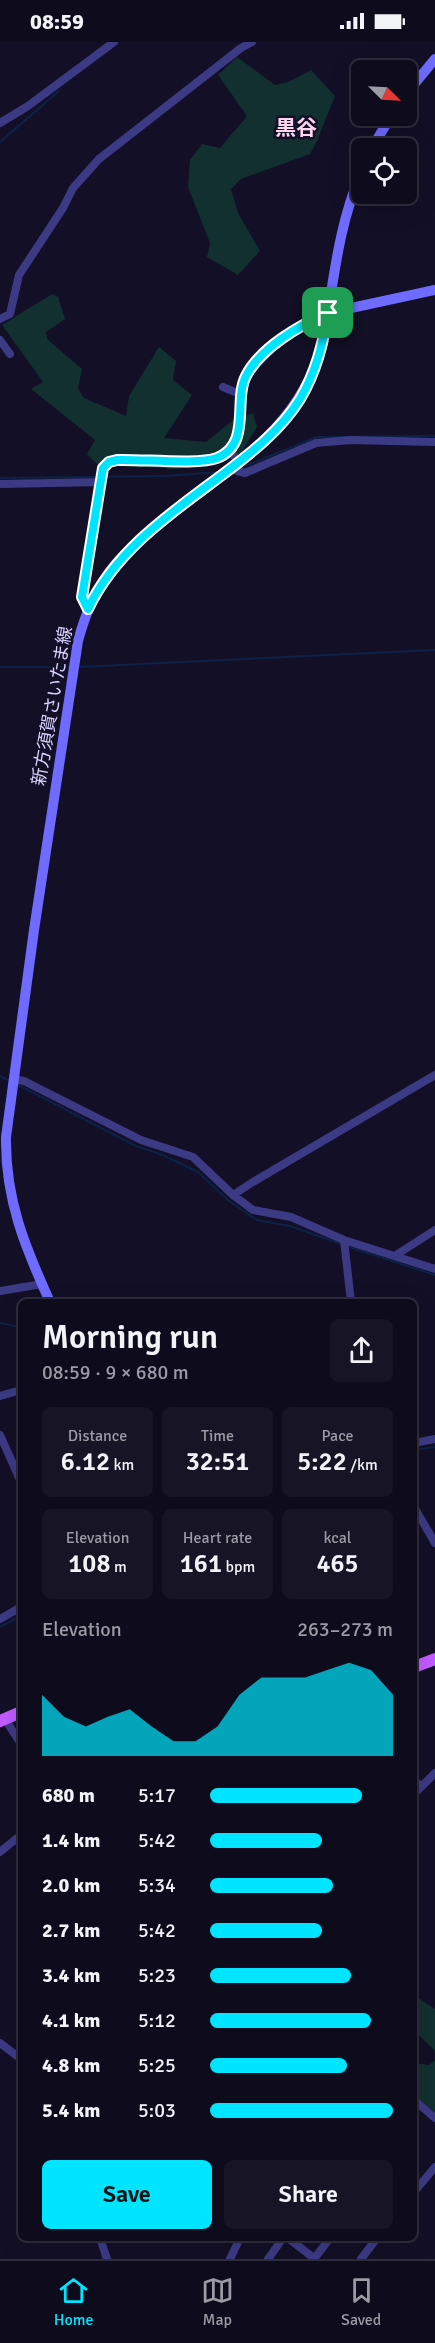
<!DOCTYPE html>
<meta charset="utf-8">
<style>
:root{--surface:#0e0b1c;--page:#171425;--text:#f1f3f6;--muted:#9b9ba3;--line:#2e2b3b;--accent:#00e5ff}
body{margin:0;font-family:Signika,"Noto Sans JP",sans-serif;background:var(--page);color:var(--text);height:100vh;display:flex;flex-direction:column;font-size:22px;white-space:nowrap}
*{box-sizing:border-box;margin:0}
p{font-size:20px;color:var(--muted)}
.icon{flex:none;width:33px;height:33px;fill:none;stroke:currentColor;stroke-width:2;stroke-linecap:round;stroke-linejoin:round}
.map{position:relative;flex:1;overflow:hidden}
.panel{position:absolute;left:18px;top:1257px;width:399px;height:942px;display:flex;flex-direction:column;background:var(--surface);border-radius:9px;box-shadow:0 6px 24px #0002,0 0 0 2px var(--line)}
.panel>*{flex:none}
.needle{width:39px;rotate:114deg}
.buttons{position:absolute;left:351px;top:18px;display:grid;gap:12px}
.buttons a{display:grid;place-items:center;width:66px;height:66px;border-radius:9px;background:var(--surface);box-shadow:0 6px 24px #0002,0 0 0 2px var(--line);font-size:30px}
.pin{position:absolute;display:grid;place-items:center;width:51px;height:51px;color:#fff;margin:-26px;border-radius:12px;box-shadow:0 3px 9px #0006}
.round{display:grid;place-items:center;flex:none;width:63px;height:63px;border-radius:9px;background:var(--page)}
.overview{display:flex;align-items:center;justify-content:space-between;height:102px;padding:0 24px}
h1{font-size:33px;font-weight:600;line-height:45px}
.figures{display:grid;grid-template-columns:repeat(3,1fr);gap:9px;height:102px;padding:6px 24px}
.figures div{display:grid;align-content:center;border-radius:9px;background:var(--page);text-align:center}
.figures b{font-size:26px;font-weight:600}
.figures small{font-size:16px;font-weight:400}
.figures p{font-size:16px}
.chart{height:168px;padding:12px 24px}
.chart p{display:flex;justify-content:space-between}
.chart svg{width:100%;height:108px;margin-top:6px;fill:var(--accent);opacity:.7}
.cta{display:flex;gap:12px;margin-top:auto;padding:12px 24px}
.cta a{flex:1;height:69px;border-radius:9px;background:var(--accent);color:#111;font-size:24px;font-weight:600;line-height:69px;text-align:center}
.cta a+a{background:var(--page);color:var(--text)}
ul{padding:0 24px;list-style:none;font-size:20px}
li{display:grid;grid-template-columns:96px 72px 1fr;align-items:center;height:45px}
li i{height:15px;border-radius:8px;background:var(--accent)}
.status{display:flex;justify-content:space-between;align-items:center;height:42px;padding:0 30px;background:var(--surface);direction:ltr}
.status svg{height:16px;fill:currentColor}
.tab-bar{display:flex;justify-content:space-around;align-items:center;height:84px;border-top:2px solid var(--line);background:var(--surface);font-size:16px;color:var(--muted)}
.tab-bar a{display:grid;justify-items:center;gap:3px}
.tab-bar .on{color:var(--accent)}
.map>svg:first-child{display:block}
.green{fill:#12302f}
.lines{fill:none;stroke-linecap:round;stroke-linejoin:round}
.stream{stroke:#0c2248;stroke-width:2}
.street{stroke:#3d3a85;stroke-width:8}
.secondary{stroke:#6f6bff;stroke-width:10}
.primary{stroke:#c25bff;stroke-width:12}
.route-casing{stroke:#fff;stroke-width:12}
.route{stroke:#00e5ff;stroke-width:8}
.labels{text-anchor:middle;stroke-width:5;stroke-linejoin:round;paint-order:stroke}
.street-label{font-size:18px;fill:#d9d4ff;stroke:#130f26}
.quarter-label{font-size:21px;font-weight:bold;fill:#ffd6f0;stroke:#130f26}
</style>
<div class="status"><b>08:59</b><svg viewBox="0 0 49 12"><path d="M0 12V9h3v3zM5 12V6h3v6zM10 12V3h3v9zM15 12V0h3v12zM26 1h20v11H26zM47 4h2v5h-2z"/></svg></div>
<div class="map">
<svg width="435" height="2217" viewBox="0 0 435 2217">
<rect width="100%" height="100%" fill="#130f26"/>
<path class="green" d="M237,15L275,43L288,40L311,28L335,54L316,101L310,112L241,137L231,147L238,171L260,209L238,233L207,215L210,201L188,145L190,118L202,102L220,106L247,74L218,33Z
M52,252L58,255L65,277L46,290L47,297L82,327L78,346L84,356L126,374L129,354L159,305L176,319L173,338L192,353L164,396L206,400L233,378L253,371L257,385L241,411L228,418L176,427L97,422L87,412L95,398L31,347L43,340L2,283Z
M414,1953L435,1967V2009L414,1988Z
M435,2018V2070L414,2053V2021L429,2023Z"/>
<g class="lines">
<path class="stream" d="M0,100L59,49
M240,426L317,395L435,394
M0,436L164,434L220,430
M0,625H70
M78,625L435,608
M0,1034L11,1040
M16,1042L136,1104L163,1113L198,1130L229,1159L257,1178L290,1184L341,1202
M346,1204L435,1233
M0,1281L21,1285
M414,1408L435,1405
M0,1585L21,1574"/>
<path class="street" d="M0,81L28,64L114,0
M328,271L305,281L280,298L245,335L240,388L229,407L236,417L235,423L237,429L245,431L316,401L350,398L435,400
M0,277L10,272L19,233L63,166L73,146L99,117L241,6L252,0
M0,298L10,312
M223,345L242,353
M0,442L102,440
M88,567L82,555L103,426L109,420L136,417L205,418L216,416L229,407
M13,1037L24,1039L141,1098L193,1115L233,1153L253,1168L291,1175L344,1198L435,1227
M233,1153L253,1140L435,1033
M344,1198L351,1260
M396,1213L435,1188
M0,1249L42,1242
M0,1354L21,1348
M0,1393L21,1440
M414,1401L435,1397
M414,1465L435,1501
M0,1577L21,1565
M5,1677L21,1702
M414,1737L420,1745
M414,1752L435,1731
M0,1810L21,1793
M0,2001L21,2017
M414,2058L435,2076
M414,2150L435,2125
M100,2196L107,2217
M288,2196L315,2217
M230,2217L240,2196
M268,2217L283,2196
M314,2217L330,2196
M361,2217L377,2196"/>
<path class="secondary" d="M406,52L435,17
M372,106L391,74
M328,271L435,248
M50,1260C25,1205 5,1157 6,1095L34,888L78,599C84,577 92,555 105,536C118,515 138,500 157,484C225,427 297,393 323,301C333,244 338,182 362,129"/>
<path class="primary" d="M414,1625L435,1617
M0,1679L21,1670"/>
</g>
<g class="lines">
<defs>
<path id="route" d="M328,271C323,302 316,330 300,357C281,388 251,411 222,433C171,471 116,508 88,567L82,555L103,426L109,420L117,418C141,417 199,423 217,416C252,402 233,359 246,334C260,306 300,283 328,271Z"/>
</defs>
<use href="#route" class="route-casing"/>
<use href="#route" class="route"/>
</g>
<g class="labels">
<g class="street-label">
<text transform="translate(52 664) rotate(-80)" y="6">新方須賀さいたま線</text>
</g>
<g class="quarter-label">
<text x="296" y="93">黒谷</text>
</g>
</g>
</svg>
<div class="buttons">
<a><svg class="needle" viewBox="-14 -14 28 28"><path d="M0-13l5 13h-10z" fill="#e53935"/><path d="M0 13l5-13h-10z" fill="#9b9ba3"/></svg></a>
<a><svg class="icon" aria-label="locate" viewBox="0 0 24 24"><circle cx="12" cy="12" r="6"/><path d="M12 2v4M12 18v4M2 12h4M18 12h4"/></svg></a>
</div>
<div class="pin" style="left:328px;top:271px;background:#1e9e55"><svg class="icon" aria-label="arrive" viewBox="0 0 24 24"><path d="M6 21V4h12l-3 4 3 4H6"/></svg></div>
<section class="panel">
<div class="overview"><div><h1>Morning run</h1><p>08:59 · 9 × 680 m</p></div><a class="round"><svg class="icon" aria-label="share" viewBox="0 0 24 24"><path d="M12 15V3M7 8l5-5 5 5M5 13v7h14v-7"/></svg></a></div>
<div class="figures">
<div><p>Distance</p><b>6.12<small> km</small></b></div>
<div><p>Time</p><b>32:51</b></div>
<div><p>Pace</p><b>5:22<small> /km</small></b></div>
</div>
<div class="figures">
<div><p>Elevation</p><b>108<small> m</small></b></div>
<div><p>Heart rate</p><b>161<small> bpm</small></b></div>
<div><p>kcal</p><b>465</b></div>
</div>
<div class="chart"><p><span>Elevation</span>263–273 m</p>
<svg viewBox="0 0 160 44" preserveAspectRatio="none"><path d="M0 44V19L10 28L20 32L30 28L40 25L50 32L60 38L70 38L80 32L90 19L100 12L110 12L120 12L130 9L140 6L150 9L160 19V44z"/></svg>
</div>
<ul>
<li><b>680 m</b>5:17<i style="width:83%"></i></li>
<li><b>1.4 km</b>5:42<i style="width:61%"></i></li>
<li><b>2.0 km</b>5:34<i style="width:67%"></i></li>
<li><b>2.7 km</b>5:42<i style="width:61%"></i></li>
<li><b>3.4 km</b>5:23<i style="width:77%"></i></li>
<li><b>4.1 km</b>5:12<i style="width:88%"></i></li>
<li><b>4.8 km</b>5:25<i style="width:75%"></i></li>
<li><b>5.4 km</b>5:03<i style="width:100%"></i></li>
</ul>
<div class="cta"><a>Save</a><a>Share</a></div>
</section>
</div>
<nav class="tab-bar">
<a class="on"><svg class="icon" aria-label="home" viewBox="0 0 24 24"><path d="M3 11l9-7 9 7M6 9v11h12V9"/></svg>Home</a>
<a><svg class="icon" aria-label="map" viewBox="0 0 24 24"><path d="M3 6l6-2 6 2 6-2v14l-6 2-6-2-6 2zM9 4v14M15 6v14"/></svg>Map</a>
<a><svg class="icon" aria-label="saved" viewBox="0 0 24 24"><path d="M7 4h10v16l-5-4-5 4z"/></svg>Saved</a>
</nav>
